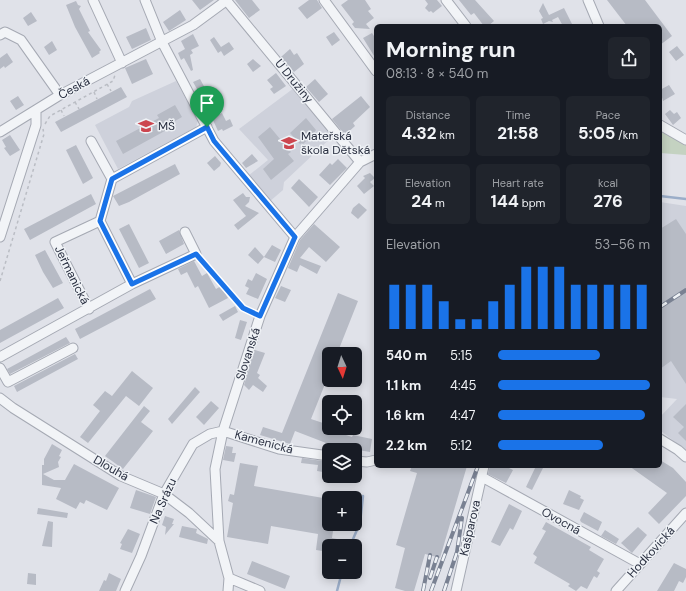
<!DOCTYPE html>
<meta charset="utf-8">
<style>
:root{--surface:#171b24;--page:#20242c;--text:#f1f3f6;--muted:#9ea1a6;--accent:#1a73e8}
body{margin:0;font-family:"DM Sans",sans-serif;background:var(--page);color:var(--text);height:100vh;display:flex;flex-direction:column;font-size:15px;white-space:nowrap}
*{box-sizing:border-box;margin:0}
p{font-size:13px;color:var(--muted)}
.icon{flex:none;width:22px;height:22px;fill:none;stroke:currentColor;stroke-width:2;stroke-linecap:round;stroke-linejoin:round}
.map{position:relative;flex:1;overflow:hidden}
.details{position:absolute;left:374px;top:24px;width:288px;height:444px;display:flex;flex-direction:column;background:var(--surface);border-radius:6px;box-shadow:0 2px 10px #0003}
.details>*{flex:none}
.needle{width:26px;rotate:176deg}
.fabs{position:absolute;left:322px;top:347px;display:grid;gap:8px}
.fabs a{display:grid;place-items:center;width:40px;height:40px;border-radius:6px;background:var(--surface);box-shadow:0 2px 10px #0003;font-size:20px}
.pin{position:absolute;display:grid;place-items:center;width:34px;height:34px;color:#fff;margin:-41px -17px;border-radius:50% 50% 50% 0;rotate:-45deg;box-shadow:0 0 4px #0007}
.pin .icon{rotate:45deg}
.round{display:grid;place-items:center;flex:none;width:42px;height:42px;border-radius:6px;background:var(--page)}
.head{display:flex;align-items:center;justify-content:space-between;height:68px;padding:0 12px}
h1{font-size:22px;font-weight:700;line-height:30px}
.figures{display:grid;grid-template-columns:repeat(3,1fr);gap:6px;height:68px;padding:4px 12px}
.figures div{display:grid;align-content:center;border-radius:6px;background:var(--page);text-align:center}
.figures b{font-size:17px;font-weight:700}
.figures small{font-size:11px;font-weight:400}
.figures p{font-size:11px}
.chart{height:112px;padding:8px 12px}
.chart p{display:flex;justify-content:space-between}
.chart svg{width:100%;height:72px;margin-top:4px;stroke:var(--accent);stroke-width:6}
ul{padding:0 12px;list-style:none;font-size:13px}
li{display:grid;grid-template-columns:64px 48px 1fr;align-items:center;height:30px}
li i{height:10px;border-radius:5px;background:var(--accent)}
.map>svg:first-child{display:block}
.built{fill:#ced1db}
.green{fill:#c4d2c1}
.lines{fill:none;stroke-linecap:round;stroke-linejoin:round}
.stream{stroke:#9badc8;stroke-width:2.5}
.building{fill:#b7bbc5}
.minor-casing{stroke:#a5a9b3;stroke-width:11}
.path{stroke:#babdc4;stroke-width:1.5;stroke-dasharray:3 3;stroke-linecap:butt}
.minor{stroke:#f2f4f7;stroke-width:9}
.rail-casing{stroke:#798192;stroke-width:4}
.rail{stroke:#eff2f6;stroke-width:2.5;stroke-dasharray:8;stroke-linecap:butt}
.route-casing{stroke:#fff;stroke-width:8}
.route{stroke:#1a73e8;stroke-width:5}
.labels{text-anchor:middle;stroke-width:3;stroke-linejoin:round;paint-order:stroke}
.street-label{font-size:12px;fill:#292f40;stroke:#eff2f6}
.poi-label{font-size:12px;fill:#292f40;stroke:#eff2f6;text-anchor:start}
</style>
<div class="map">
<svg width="686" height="591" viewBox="0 0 686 591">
<rect width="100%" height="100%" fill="#e0e2e9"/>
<path class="built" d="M176,81L198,121L196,127L118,169L95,125L129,107L132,101Z
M294,88L334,135L284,182L283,190L269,202L248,176L268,160L239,129Z
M660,202L686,206V451L660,430V417L677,399L660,397Z"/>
<path class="green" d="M660,131L686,145V155L660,153Z"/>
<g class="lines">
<path class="stream" d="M660,196L686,199
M350,546L360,523L363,496
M337,591L342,572"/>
</g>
<path class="building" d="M192,0H214L200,10Z
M235,0H252L260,10L249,18Z
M309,0H317L322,8L307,19L298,8Z
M348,0H365L371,9L368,11L374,18L366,24L370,29L355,28L352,24L354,22L341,5Z
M425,0H437L442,6L433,13L431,11L429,12L425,8L428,4Z
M459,0H475L494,21L488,26H484L474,13L471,15Z
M607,0H645L672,36L660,45V26H627Z
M76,1L78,5L81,6L79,9L90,31L88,32L101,50L99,52L100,53L92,58L75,27L66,5Z
M543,3L549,15L564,8L573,26H563L558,17L552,20L553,22L549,21L543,24L541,19L543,18L539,11Z
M180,10L186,20L169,31L163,22Z
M31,12L37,21L28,26L23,18Z
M146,28L151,40L132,49L126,37Z
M334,32L340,40L332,46L326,37Z
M372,33L376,39V59L363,38Z
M193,34L199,46L191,50L193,53L190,55L193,70L191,71L184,58L181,60L178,53L185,49L181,41Z
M214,37L221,47L229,42L234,49L224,56L221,51L218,53L210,40Z
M52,41L57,50L49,55L44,47Z
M677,46L684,55L676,61L669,52Z
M290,49L294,55L297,53L304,64L294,72L281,57Z
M7,53L13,62L5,68L4,66L0,69V58Z
M146,59L153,74L132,84L125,68Z
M253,59L261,66L253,72L247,64Z
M276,73L286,86L274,94L270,89L273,87L267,80Z
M200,79L206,90L210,89L218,101L206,105L193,82Z
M315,79L328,94L319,102L306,87Z
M669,85L675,94L663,101L660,90Z
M121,87L127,97L61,132L55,122Z
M18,96L24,105L16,110L10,101Z
M361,96L370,107L353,123L355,126L345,135L332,119Z
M175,105L182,117L170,124L172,127L123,154L116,141L159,118L157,115Z
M670,110L674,114L677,112L681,118L673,125L665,114Z
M222,113L226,121L230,119L233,126L223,131L222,129L218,131L212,118Z
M306,118L316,130L312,136L303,144L302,143L300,144L290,133Z
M270,127L291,152L288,154L294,161L271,180L263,169L274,159L258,137Z
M10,135L20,150L10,156L4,148L6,147L2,140Z
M76,145L93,178L83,184L66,150Z
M252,154L258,161L246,168L242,163Z
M215,156L221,163L220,166L214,171L207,163Z
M338,159L347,168L330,185L319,175L330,163L332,165Z
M175,164L180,174L129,202L119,206L113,196Z
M370,173L375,178L370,182L374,186L364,194L357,186L365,178L363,176Z
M299,179L318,197L309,207L291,188Z
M243,193L246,197H250L249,202L245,206L259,213L238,230L234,225L246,216L233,200Z
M91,194L96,204L30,240L24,229Z
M359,203L367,210L358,219L351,213L353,208Z
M676,219L686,234V384L671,361L660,369V229Z
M129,224L149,263L139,268L119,229Z
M314,224L340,247L326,262L309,247L300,258L321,266L317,274L300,265L297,272L288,268L300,240Z
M179,230L184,244L166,254L159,241Z
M272,245L281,250L275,262L264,257Z
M255,247L264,257L258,264L248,255Z
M45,250L63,283L53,288L43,272L35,255Z
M194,261L202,276L207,273L216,289L221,286L228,298L209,308L198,286L195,288L187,272L181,275L178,269Z
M256,273L267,279L258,299L246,294L249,288L245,286L248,279L252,281Z
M281,286L291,290L285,302L275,298Z
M150,289L156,299L80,339L75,329Z
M338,293L358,301L337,354H329V374L311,419L329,425V428H335L334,431L352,437L353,435L372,439L370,452L340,447L339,448L295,431L290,444L260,435L263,427L282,433Z
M58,298L64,308L0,343V330Z
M235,306L238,312L223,321L219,315Z
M240,320L247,322L241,340L235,338Z
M66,337L70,343L10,374L7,369Z
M255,350L265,353L257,373L260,375L258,378L267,386L263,392L253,385L249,390L244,385Z
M75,354L78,359L17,392L14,386Z
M132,371L153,388L139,406L126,396L88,443L80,437L100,411L93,405L105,391L112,396Z
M195,387L200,392L172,424L168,419Z
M211,401L219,408L204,425L196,417Z
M686,404V441L678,433L684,427L673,417Z
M144,406L150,411L141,422L153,431L123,469L105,456Z
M52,444L62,450L59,456L61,457L58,462L59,467L43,474L54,480H65L74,464L119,488L107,510L86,500L84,504L80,502L76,509L56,499L61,488L42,485V465H44V459Z
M226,446L233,447L232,453H236L234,462L223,460Z
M302,458L329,462V473L317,471L318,465L301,463Z
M660,460L673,468L686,482V496L659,524L648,513L667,493L629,466H660Z
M240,463L258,466L254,486L329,499V524H334L332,538L337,539L336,546H329V552L316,550L318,534L271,526L268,544L227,537L233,503L228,501L230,494L234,495Z
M412,466H467L440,558L425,554L414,591H405L395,588L405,548L396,545L417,473L410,471Z
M490,466H505L513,470L506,483L488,474Z
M536,466H544L532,490L526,487Z
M136,490L156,497L150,514L130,508Z
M569,490L581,496L580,498L584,500L579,510L563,504Z
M509,504L522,511L513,530L510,528L500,546L491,542Z
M38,508L68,513L67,518L37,514Z
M584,512L602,522L598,531L581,522L580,520Z
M165,516L174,519L172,524H174L165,535L166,527L162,525Z
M48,521L53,522L52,547L42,546Z
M546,522L591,547L589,550L604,559L597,571L600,573L597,578L594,576L587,589L581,586L576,591L568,586L570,584L534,563L537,557L533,554L546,531L542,529Z
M182,526L197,529L196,533L208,539L207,544L179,537Z
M638,527L647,535L632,553L621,543Z
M128,529L140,534L132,553L120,549L122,544L120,543Z
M605,530L619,539L616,544L601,536Z
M252,561L290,576L285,589L247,574Z
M674,563L686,569V577L683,583L679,581L674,591H657Z
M28,573L36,574V585L27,584Z
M109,573L121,579L116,591H99L104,580L106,581Z"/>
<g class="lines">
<defs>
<path id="minor" d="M93,0L122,63
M145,0L162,42L214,141L295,237
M226,0L360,162
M324,0L376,71
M446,0L466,26
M588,0L599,26
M0,35L5,32L21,40L60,95
M660,125L686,140
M0,132L60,95L193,25L227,0
M91,141L112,179
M0,237L36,125V110
M132,284L196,254L185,232
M89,309L55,242L100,221
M0,357L132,284L100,221L112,179L207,127
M0,368L8,382L73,348
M0,398L13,408L121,476L164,494L189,513L219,541
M223,431L279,449L329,456
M660,439L678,450L686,457
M355,461L367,462L376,460
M482,477L640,564
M229,578L260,591
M125,591L141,556L164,494L193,444L210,434L223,431
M228,591L229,578L219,541L215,469L223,431L260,316L295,237L360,162L376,154
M456,591L484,466
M616,591L686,513"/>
</defs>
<use href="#minor" class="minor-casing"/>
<path class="path" d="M107,84L111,91
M94,92L97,99
M75,102L79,109
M61,110L64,116
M45,124L50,116L113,81L115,75
M201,261L243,308L253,313
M0,281L44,134L43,129"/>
<use href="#minor" class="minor"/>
<defs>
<path id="rail" d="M660,307L686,290
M430,578L437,557
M423,591L430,555
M431,591L478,466
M444,591L457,552L462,518"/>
</defs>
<use href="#rail" class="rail-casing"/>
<use href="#rail" class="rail"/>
</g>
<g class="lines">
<defs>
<path id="route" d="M207,127L214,141L295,237L260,316L243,308L196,254L132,284L100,221L112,179Z"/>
</defs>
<use href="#route" class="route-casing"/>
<use href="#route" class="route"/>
</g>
<defs>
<symbol id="school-bare" viewBox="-9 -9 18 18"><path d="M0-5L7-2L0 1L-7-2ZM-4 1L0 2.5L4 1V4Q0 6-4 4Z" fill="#cc464f" stroke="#eff2f6" stroke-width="2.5" paint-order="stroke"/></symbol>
</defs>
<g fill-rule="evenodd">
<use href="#school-bare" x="135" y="115" width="22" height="22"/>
<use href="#school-bare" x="278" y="132" width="22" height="22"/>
</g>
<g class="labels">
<g class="street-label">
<text transform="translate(294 81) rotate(51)" y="4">U Družiny</text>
<text transform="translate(74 88) rotate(-28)" y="4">Česká</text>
<text transform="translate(72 275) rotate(64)" y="4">Jeřmanická</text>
<text transform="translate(248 354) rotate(-72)" y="4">Slovanská</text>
<text transform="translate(264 442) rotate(15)" y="4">Kamenická</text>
<text transform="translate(111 468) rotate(30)" y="4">Dlouhá</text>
<text transform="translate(163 501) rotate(-66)" y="4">Na Srázu</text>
<text transform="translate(561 521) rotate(29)" y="4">Ovocná</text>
<text transform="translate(470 528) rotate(-77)" y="4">Kašparova</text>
<text transform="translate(651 552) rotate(-48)" y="4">Hodkovická</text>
</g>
<g class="poi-label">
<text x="158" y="130">MŠ</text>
<text x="301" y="140">Mateřská<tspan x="301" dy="14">škola Dětská</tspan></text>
</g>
</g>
</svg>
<div class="fabs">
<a><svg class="needle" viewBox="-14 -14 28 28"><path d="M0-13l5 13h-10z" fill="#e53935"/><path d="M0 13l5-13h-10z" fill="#9ea1a6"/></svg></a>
<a><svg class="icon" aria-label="locate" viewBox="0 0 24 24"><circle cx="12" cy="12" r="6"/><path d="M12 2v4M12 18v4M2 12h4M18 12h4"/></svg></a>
<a><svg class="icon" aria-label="layers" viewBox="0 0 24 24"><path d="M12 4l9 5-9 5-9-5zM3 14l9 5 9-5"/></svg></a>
<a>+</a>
<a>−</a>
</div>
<div class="pin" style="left:207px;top:127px;background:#1e9e55"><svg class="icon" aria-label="arrive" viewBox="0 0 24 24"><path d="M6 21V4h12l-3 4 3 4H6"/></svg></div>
<section class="details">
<div class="head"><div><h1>Morning run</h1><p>08:13 · 8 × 540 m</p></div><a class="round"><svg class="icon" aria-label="share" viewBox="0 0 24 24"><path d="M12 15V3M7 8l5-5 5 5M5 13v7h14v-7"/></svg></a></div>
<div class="figures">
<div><p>Distance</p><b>4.32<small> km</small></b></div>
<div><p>Time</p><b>21:58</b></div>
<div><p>Pace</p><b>5:05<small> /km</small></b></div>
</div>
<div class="figures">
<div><p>Elevation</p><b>24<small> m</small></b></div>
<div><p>Heart rate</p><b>144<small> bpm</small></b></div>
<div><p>kcal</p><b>276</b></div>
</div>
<div class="chart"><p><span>Elevation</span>53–56 m</p>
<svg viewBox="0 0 160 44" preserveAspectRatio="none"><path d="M5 44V17M15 44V17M25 44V17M35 44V27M45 44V38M55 44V38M65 44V27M75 44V17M85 44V6M95 44V6M105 44V6M115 44V17M125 44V17M135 44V17M145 44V17M155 44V17"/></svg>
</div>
<ul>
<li><b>540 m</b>5:15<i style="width:67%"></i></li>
<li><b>1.1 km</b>4:45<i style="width:100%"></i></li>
<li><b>1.6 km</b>4:47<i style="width:97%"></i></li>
<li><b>2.2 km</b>5:12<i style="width:69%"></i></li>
</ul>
</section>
</div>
